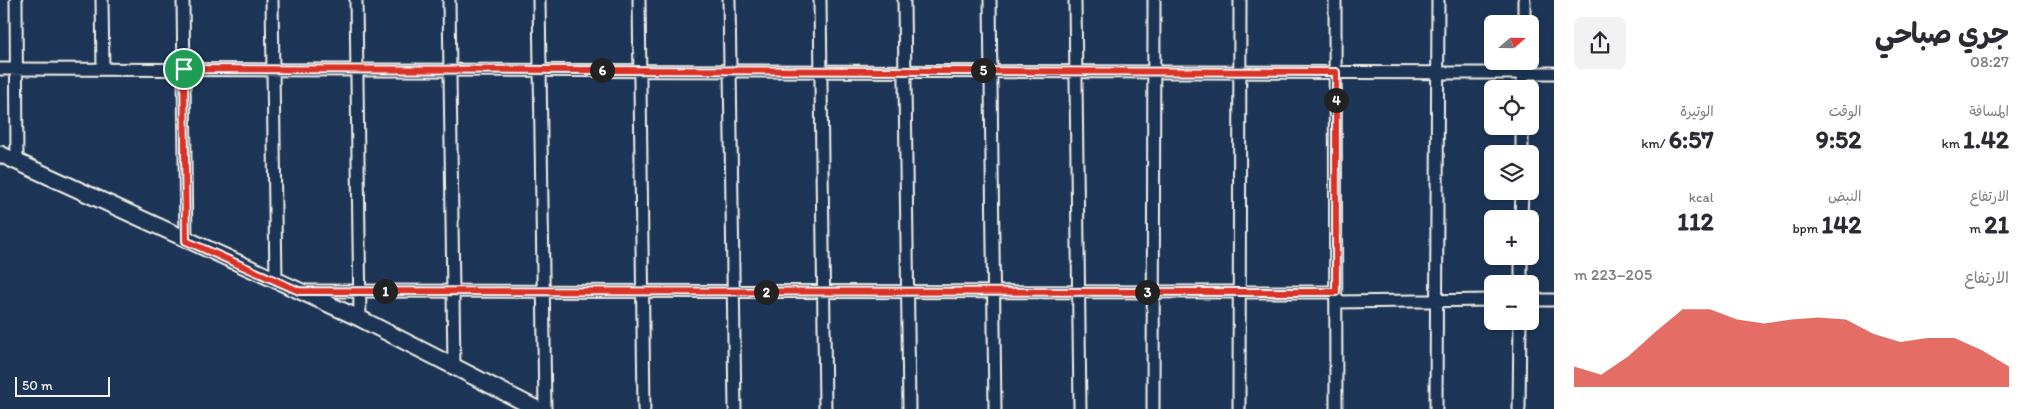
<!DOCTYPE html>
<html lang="ar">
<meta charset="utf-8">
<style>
:root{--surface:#fff;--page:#f2f2f3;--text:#2b2b33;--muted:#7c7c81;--accent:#d93025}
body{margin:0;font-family:Itim,"Playpen Sans Arabic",sans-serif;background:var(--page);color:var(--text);direction:rtl;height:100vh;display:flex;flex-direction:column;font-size:19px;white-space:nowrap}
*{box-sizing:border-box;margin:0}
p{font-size:16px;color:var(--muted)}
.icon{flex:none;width:28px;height:28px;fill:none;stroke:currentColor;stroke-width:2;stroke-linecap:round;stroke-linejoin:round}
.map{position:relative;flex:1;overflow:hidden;direction:ltr}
.sheet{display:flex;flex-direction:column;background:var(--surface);width:475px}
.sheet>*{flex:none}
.needle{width:32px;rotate:70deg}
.fabs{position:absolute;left:1484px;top:15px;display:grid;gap:10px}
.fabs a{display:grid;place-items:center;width:55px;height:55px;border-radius:8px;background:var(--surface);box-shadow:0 2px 8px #0003;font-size:25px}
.scale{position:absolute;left:15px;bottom:12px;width:95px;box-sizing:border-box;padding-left:5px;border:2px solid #f4f1e8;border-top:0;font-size:14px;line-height:18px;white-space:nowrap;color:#f4f1e8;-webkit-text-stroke:4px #1d3557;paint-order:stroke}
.pin{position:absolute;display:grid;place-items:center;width:42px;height:42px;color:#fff;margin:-21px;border:2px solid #fff;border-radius:50%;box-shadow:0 1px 5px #0007}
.km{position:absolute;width:25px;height:25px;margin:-12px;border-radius:50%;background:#222;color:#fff;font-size:14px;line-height:25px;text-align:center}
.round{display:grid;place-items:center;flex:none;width:52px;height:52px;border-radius:8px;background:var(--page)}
.summary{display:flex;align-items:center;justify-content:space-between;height:85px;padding:0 20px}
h1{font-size:28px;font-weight:700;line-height:38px}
.stats{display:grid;grid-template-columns:repeat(3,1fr);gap:8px;height:85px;padding:5px 20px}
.stats div{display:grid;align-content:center}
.stats b{font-size:25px;font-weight:700}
.stats small{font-size:14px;font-weight:400}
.stats p{font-size:14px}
.chart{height:140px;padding:10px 20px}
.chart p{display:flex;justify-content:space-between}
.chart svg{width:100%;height:90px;margin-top:5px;fill:var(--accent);opacity:.7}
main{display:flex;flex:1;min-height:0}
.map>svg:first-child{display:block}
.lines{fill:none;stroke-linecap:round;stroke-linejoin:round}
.minor-casing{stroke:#f4f1e8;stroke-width:15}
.tertiary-casing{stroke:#f4f1e8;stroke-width:19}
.minor{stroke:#1d3557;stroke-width:11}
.tertiary{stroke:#1d3557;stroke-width:15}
.route-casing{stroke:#fff;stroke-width:10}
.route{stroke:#d93025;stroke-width:6}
</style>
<main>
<section class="sheet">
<div class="summary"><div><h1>جري صباحي</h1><p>08:27</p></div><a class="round"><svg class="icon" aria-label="share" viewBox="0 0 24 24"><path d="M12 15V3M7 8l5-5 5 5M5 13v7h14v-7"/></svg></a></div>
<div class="stats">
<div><p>المسافة</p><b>1.42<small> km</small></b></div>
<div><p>الوقت</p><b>9:52</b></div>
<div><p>الوتيرة</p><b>6:57<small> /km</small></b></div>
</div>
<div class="stats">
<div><p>الارتفاع</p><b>21<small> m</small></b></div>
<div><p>النبض</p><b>142<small> bpm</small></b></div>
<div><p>kcal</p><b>112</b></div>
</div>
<div class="chart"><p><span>الارتفاع</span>205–223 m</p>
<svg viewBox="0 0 160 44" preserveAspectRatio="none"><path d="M0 44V34L10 38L20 29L30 17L40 6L50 6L60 11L70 13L80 11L90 10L100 11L110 18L120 22L130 20L140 20L150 26L160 34V44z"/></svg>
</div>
</section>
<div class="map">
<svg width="1554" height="409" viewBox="0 0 1554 409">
<rect width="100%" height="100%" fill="#1d3557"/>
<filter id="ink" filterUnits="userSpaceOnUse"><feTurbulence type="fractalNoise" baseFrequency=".02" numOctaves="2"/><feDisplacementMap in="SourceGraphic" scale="10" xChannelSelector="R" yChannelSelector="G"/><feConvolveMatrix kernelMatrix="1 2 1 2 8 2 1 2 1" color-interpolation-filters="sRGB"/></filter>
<g filter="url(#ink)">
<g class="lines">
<defs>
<path id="minor" d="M16,0L17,162
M102,0L103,69
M183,0L186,241
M272,0L276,281
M356,0L360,319
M449,0L454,367
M539,0L545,409
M639,0L644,409
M729,0L735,409
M820,0L825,409
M904,0L909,409
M990,0L995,409
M1075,0L1080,409
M1335,0L1336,409
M1524,24V0
M0,69L1554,73
M1523,89V61
M1522,154V126
M1521,219L1522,191
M1521,284V256
M305,291L1335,292
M1530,300H1554
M1336,302L1492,300
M1153,409L1154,0
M1239,409L1240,0
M1436,409L1438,0
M1519,409L1520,321"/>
<path id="tertiary" d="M0,154L361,319L537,409"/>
</defs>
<use href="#minor" class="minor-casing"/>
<use href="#tertiary" class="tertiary-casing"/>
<use href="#minor" class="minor"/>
<use href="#tertiary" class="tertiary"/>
</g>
</g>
<g class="lines" filter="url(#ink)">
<defs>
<path id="route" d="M184,69L1336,72V292L299,291L186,241Z"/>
</defs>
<use href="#route" class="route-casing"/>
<use href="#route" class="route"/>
</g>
</svg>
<div class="fabs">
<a><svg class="needle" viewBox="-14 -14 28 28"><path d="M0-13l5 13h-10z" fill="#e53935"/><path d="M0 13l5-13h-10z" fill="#7c7c81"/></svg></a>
<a><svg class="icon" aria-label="locate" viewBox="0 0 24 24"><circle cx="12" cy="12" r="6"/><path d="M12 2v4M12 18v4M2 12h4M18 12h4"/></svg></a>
<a><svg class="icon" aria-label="layers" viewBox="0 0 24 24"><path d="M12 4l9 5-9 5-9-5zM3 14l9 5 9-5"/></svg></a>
<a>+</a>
<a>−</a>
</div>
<div class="scale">50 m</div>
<div class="pin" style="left:184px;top:69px;background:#1e9e55"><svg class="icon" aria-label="arrive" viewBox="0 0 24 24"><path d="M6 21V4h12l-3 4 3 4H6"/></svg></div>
<b class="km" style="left:385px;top:291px">1</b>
<b class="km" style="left:766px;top:292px">2</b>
<b class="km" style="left:1147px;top:292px">3</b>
<b class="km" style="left:1336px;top:100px">4</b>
<b class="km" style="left:983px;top:70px">5</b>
<b class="km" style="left:602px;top:70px">6</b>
</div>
</main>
